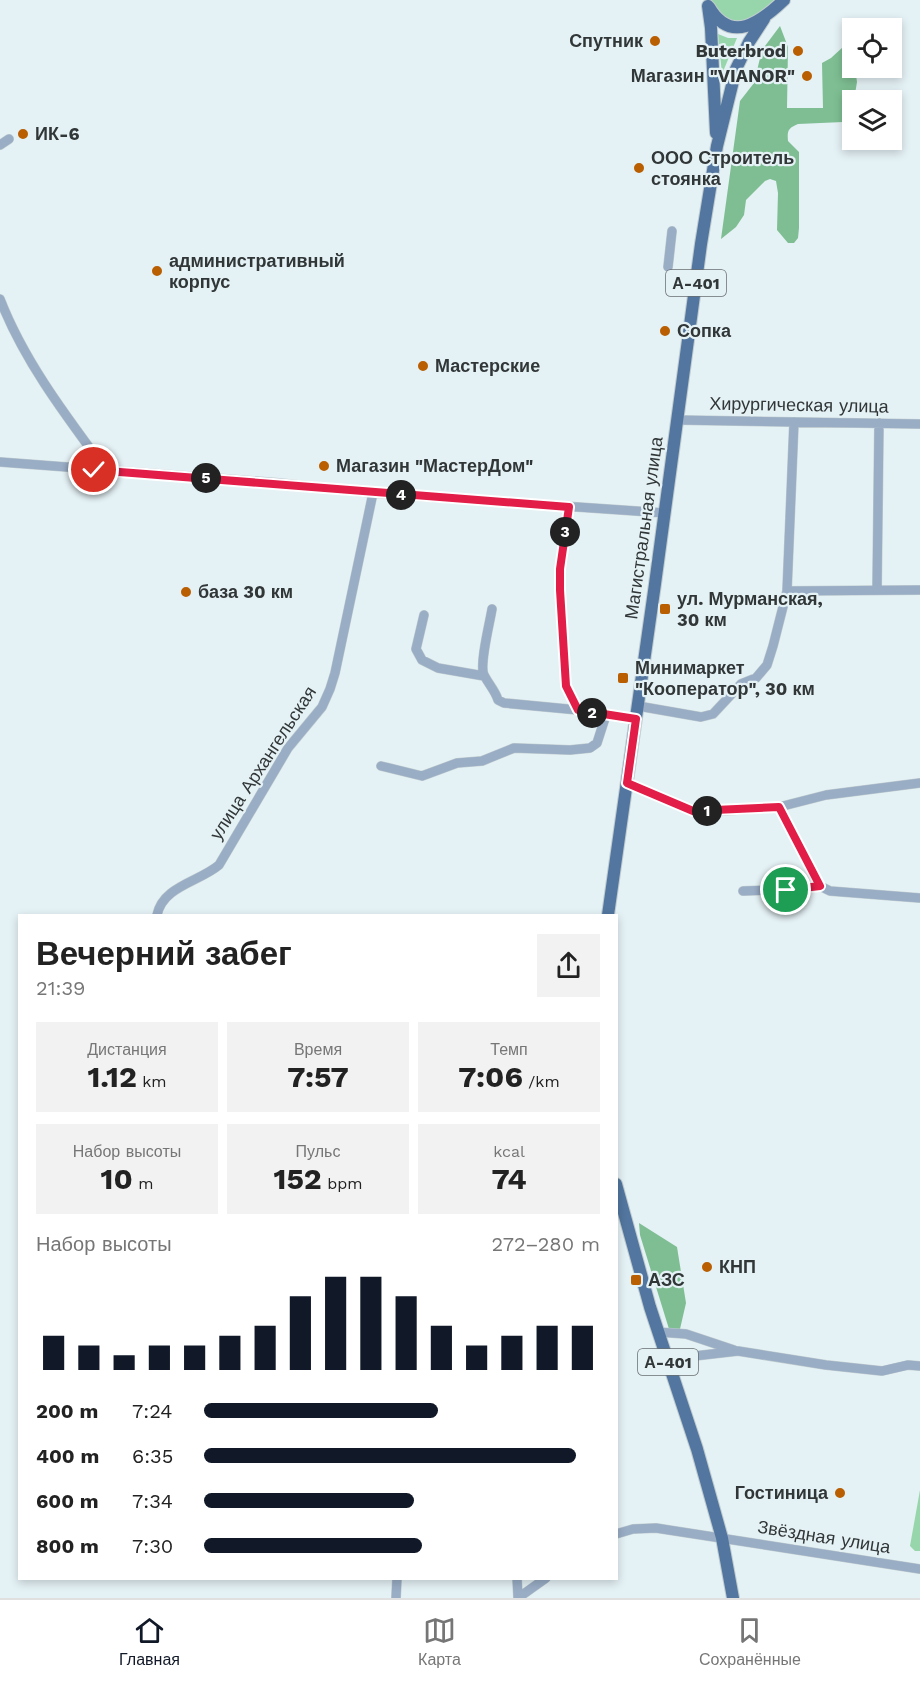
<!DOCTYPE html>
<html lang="ru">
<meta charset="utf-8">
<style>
:root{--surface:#fff;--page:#f2f2f2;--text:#222;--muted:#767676;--line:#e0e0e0;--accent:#111827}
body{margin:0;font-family:"Work Sans",sans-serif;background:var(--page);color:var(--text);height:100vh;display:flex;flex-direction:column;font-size:22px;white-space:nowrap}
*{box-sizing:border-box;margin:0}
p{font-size:20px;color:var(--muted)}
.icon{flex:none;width:33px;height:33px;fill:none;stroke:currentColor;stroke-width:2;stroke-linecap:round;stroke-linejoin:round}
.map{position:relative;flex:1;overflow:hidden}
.side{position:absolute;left:18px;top:914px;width:600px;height:666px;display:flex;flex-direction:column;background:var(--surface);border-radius:0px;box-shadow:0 3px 9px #0003}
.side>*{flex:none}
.tools{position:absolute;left:842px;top:18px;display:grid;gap:12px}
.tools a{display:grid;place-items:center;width:60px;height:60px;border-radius:0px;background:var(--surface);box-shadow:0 3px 9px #0003;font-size:30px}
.pin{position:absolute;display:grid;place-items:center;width:51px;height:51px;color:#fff;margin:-26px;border:3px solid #fff;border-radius:50%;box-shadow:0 2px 6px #0007}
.km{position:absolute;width:30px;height:30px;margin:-15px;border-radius:50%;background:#222;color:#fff;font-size:16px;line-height:30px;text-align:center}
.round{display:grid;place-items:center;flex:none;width:63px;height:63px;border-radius:0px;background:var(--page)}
.summary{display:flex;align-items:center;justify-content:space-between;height:102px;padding:0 18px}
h1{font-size:33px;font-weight:700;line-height:45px}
.stats{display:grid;grid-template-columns:repeat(3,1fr);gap:9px;height:102px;padding:6px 18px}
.stats div{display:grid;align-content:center;border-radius:0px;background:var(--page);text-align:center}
.stats b{font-size:30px;font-weight:700}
.stats small{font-size:16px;font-weight:400}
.stats p{font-size:16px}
.chart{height:168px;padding:12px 18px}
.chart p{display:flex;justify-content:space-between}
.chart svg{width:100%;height:108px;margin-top:6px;stroke:var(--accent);stroke-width:6}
ul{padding:0 18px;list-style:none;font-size:20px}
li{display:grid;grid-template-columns:96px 72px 1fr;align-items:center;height:45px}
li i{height:15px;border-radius:8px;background:var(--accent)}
.tabs{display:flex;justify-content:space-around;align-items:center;height:84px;border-top:2px solid var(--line);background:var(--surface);font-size:16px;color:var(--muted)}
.tabs a{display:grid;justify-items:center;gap:3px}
.tabs .active{color:var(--accent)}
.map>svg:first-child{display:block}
.green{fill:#97d6aa}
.forest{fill:#7ebe92}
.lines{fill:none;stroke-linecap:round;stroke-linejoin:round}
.minor-casing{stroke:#c0cccf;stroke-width:10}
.major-casing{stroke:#c0cccf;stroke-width:14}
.minor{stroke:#99adc5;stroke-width:9}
.major{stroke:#52769f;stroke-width:12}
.route-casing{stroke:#fff;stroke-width:12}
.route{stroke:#e11d48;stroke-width:8}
.poi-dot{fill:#b95e01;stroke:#e4f1f5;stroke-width:2}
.labels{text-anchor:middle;stroke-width:4.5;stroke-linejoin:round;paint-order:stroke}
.shield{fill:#e4f1f5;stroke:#676e70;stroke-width:1.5}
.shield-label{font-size:16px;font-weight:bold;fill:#313637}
.poi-label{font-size:18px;font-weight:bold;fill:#313637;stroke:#e4f1f5;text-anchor:start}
.street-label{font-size:18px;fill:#313637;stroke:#e4f1f5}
</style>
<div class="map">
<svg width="920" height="1598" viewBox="0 0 920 1598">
<rect width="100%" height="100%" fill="#e4f1f5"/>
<path class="green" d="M711,0H774C766,7 757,16 748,21C733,29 716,13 711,0Z
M718,34L728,38H737L722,74Z
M920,1490V1551H915L910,1546Z"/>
<path class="forest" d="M780,26L788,47L787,108H823L822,63L831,58L843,47L852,57V68H855L857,82L854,100H852L850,114L843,122L798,124C788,128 787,131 788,141L799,152V228L798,238L794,243H788L777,230L778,193L776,181L770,179L765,181L746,200L744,215L736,227L721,239L740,101L754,83L762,50Z
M639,1223L677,1247L686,1303L680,1329H669L640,1235Z"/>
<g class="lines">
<defs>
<path id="minor" d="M0,145L9,139
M668,267L672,231
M0,299C24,361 66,416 106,470
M678,420L920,424
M0,462L279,483L373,493L665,513
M569,506L560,569V590L566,685L578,710L636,719
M877,590L879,423
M787,591L920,590
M492,609C490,622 479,665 484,675C489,685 495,690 498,700L504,703L578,710
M424,615L416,649L422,660L438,668L484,676
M638,706L701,717L713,714L741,684L756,678L767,665L773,646L787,591L794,422
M381,766L422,776L457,763L482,761L514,748L570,750L590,748L597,743L606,715
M627,783L693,811L710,812L779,807L826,795L920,783
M779,807L820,886
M743,891L802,889L820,886L830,891L920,898
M157,915C163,886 199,882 219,865L288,748L322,707L330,689L335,673L373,493
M658,1332L686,1334L734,1350
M670,1367L686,1357L738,1351L826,1365L882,1371L908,1365L920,1366
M616,1534L633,1529L656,1528L920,1569
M517,1578L518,1597
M396,1598L397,1578
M518,1598L546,1578"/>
<path id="major" d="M708,6L711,28L716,133
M709,7C731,45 761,22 784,0
M608,915L655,584L701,244L717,146L736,69L749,42L764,19
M616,1184L650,1307L697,1449L722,1538L733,1598"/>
</defs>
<use href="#minor" class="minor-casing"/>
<use href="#major" class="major-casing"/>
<use href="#minor" class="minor"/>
<use href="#major" class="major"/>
</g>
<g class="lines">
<defs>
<path id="route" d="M94,470L569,507L560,569V590L566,686L578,710L636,719L627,783L693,811L779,807L820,886L786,890"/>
</defs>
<use href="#route" class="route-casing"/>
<use href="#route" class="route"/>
</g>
<g class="poi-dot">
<circle cx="655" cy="41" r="6"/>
<circle cx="798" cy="51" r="6"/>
<circle cx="807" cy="76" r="6"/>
<circle cx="23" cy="134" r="6"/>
<circle cx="639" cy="168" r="6"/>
<circle cx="157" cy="271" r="6"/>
<circle cx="665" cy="331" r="6"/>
<circle cx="423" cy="366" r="6"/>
<circle cx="324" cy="466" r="6"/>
<circle cx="186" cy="592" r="6"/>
<rect x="659" y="603" width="12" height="12" rx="3"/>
<rect x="617" y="672" width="12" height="12" rx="3"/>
<circle cx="707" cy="1267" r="6"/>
<rect x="630" y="1274" width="12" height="12" rx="3"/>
<circle cx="840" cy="1493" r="6"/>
</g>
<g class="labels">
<g class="shield">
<rect x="666" y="270" width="60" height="26" rx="4.5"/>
<rect x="638" y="1349" width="60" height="26" rx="4.5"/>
</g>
<g class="shield-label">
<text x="696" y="289">А-401</text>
<text x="668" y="1368">А-401</text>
</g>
<g class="poi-label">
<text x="643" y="47" text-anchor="end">Спутник</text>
<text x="786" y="57" text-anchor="end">Buterbrod</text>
<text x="795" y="82" text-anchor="end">Магазин "VIANOR"</text>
<text x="35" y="140">ИК-6</text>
<text x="651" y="164">ООО Строитель<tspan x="651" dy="21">стоянка</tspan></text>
<text x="169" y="267">административный<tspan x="169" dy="21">корпус</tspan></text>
<text x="677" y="337">Сопка</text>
<text x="435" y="372">Мастерские</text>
<text x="336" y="472">Магазин "МастерДом"</text>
<text x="198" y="598">база 30 км</text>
<text x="677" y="605">ул. Мурманская,<tspan x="677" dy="21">30 км</tspan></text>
<text x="635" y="674">Минимаркет<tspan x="635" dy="21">"Кооператор", 30 км</tspan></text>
<text x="719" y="1273">КНП</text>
<text x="648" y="1286">АЗС</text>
<text x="828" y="1499" text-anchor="end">Гостиница</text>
</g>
<g class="street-label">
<text transform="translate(799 405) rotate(1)" y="6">Хирургическая улица</text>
<text transform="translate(644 528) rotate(-82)" y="6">Магистральная улица</text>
<text transform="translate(263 763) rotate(-57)" y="6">улица Архангельская</text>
<text transform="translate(824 1537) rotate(9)" y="6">Звёздная улица</text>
</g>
</g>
</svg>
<div class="tools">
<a><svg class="icon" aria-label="locate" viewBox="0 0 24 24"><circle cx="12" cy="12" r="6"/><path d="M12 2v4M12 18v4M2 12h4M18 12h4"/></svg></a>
<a><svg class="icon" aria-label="layers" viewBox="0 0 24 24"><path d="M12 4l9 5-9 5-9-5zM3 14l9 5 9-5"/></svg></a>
</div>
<div class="pin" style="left:786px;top:890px;background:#1e9e55"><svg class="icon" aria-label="arrive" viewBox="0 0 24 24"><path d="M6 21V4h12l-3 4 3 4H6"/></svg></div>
<div class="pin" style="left:94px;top:470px;background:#d93025"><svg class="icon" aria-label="check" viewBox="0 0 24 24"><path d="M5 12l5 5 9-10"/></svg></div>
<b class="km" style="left:707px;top:811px">1</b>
<b class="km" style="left:592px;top:713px">2</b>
<b class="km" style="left:565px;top:532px">3</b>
<b class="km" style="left:401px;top:495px">4</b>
<b class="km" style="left:206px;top:478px">5</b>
<section class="side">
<div class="summary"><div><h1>Вечерний забег</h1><p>21:39</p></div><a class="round"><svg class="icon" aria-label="share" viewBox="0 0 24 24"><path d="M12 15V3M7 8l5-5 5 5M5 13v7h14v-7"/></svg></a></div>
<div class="stats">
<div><p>Дистанция</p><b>1.12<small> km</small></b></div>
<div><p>Время</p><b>7:57</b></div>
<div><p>Темп</p><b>7:06<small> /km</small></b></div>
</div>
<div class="stats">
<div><p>Набор высоты</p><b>10<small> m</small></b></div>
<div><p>Пульс</p><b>152<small> bpm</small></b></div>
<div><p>kcal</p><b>74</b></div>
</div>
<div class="chart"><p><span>Набор высоты</span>272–280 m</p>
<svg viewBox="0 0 160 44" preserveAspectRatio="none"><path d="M5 44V30M15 44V34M25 44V38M35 44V34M45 44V34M55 44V30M65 44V26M75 44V14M85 44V6M95 44V6M105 44V14M115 44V26M125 44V34M135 44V30M145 44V26M155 44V26"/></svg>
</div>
<ul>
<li><b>200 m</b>7:24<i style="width:59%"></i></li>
<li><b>400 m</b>6:35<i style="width:94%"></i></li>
<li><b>600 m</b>7:34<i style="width:53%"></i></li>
<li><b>800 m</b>7:30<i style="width:55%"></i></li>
</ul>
</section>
</div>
<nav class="tabs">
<a class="active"><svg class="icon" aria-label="home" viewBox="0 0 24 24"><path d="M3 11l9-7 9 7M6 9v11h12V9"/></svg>Главная</a>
<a><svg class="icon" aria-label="map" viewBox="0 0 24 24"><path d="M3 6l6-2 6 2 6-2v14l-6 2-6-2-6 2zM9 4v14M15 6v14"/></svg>Карта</a>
<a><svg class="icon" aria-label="saved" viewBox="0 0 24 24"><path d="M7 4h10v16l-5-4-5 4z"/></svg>Сохранённые</a>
</nav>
